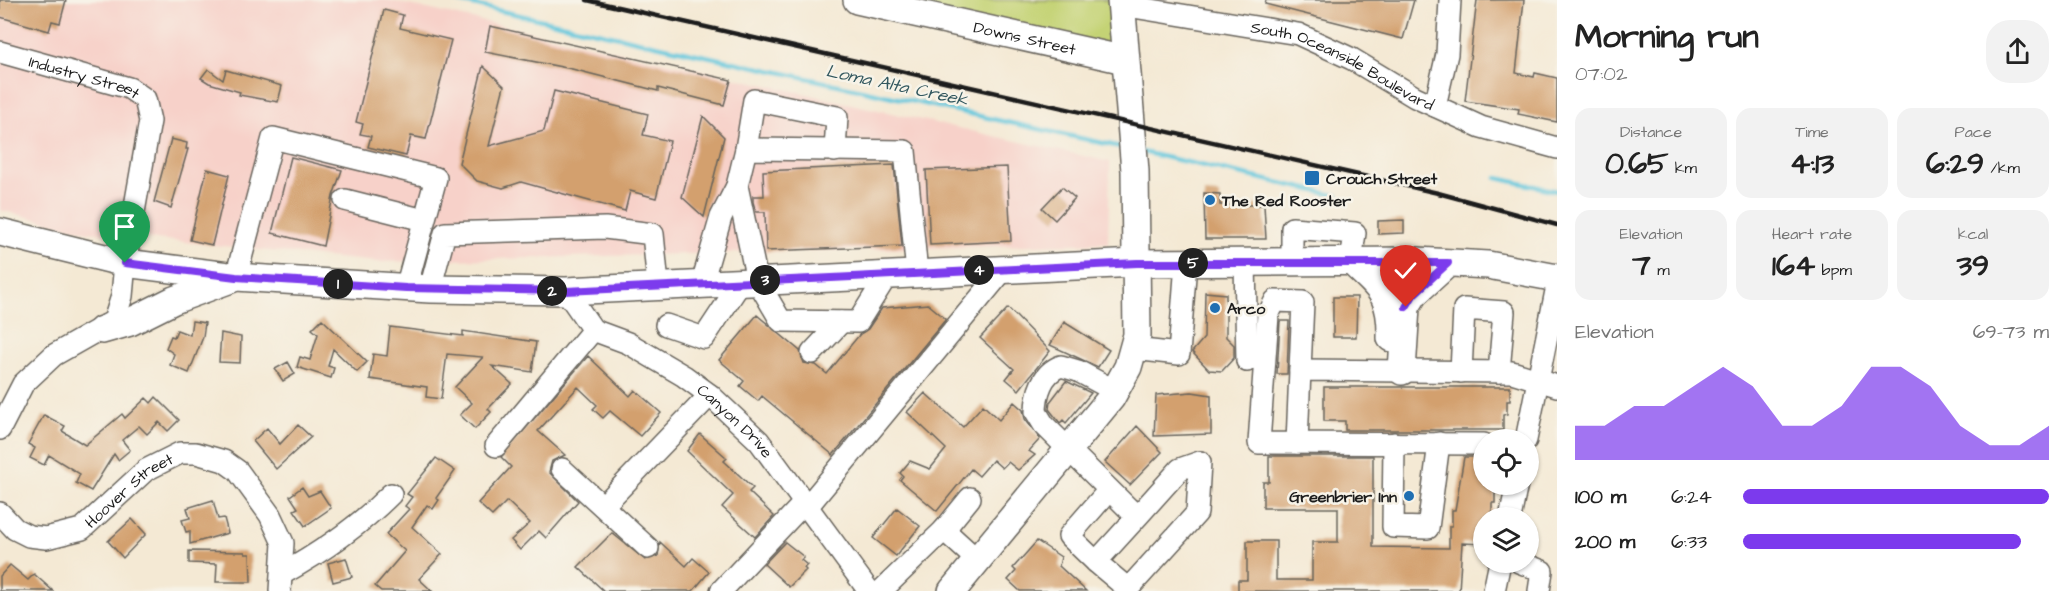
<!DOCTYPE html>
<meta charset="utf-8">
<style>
:root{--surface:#fff;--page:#f2f2f2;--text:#222;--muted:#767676;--accent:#7c3aed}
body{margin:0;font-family:"Architects Daughter",sans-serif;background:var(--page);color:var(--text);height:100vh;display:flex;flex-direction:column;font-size:22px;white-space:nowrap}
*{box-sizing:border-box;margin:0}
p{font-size:20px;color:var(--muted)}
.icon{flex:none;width:33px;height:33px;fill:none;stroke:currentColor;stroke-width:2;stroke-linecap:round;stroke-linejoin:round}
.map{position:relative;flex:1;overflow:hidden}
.sheet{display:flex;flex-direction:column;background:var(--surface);width:510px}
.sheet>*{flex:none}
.tools{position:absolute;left:1473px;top:429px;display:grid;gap:12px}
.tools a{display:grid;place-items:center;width:66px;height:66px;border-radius:50%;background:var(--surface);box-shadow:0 2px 4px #0004;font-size:30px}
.pin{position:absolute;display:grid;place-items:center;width:51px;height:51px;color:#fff;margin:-62px -26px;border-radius:50% 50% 50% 0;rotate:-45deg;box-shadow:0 0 6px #0007}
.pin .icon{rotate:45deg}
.km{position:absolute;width:30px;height:30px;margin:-15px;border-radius:50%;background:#222;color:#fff;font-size:16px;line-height:30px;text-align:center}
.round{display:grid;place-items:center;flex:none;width:63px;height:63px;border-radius:24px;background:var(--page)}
.headline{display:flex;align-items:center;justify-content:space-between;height:102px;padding:0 18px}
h1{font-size:33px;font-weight:700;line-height:45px}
.figures{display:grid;grid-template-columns:repeat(3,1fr);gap:9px;height:102px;padding:6px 18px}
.figures div{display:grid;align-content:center;border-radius:15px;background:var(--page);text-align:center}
.figures b{font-size:30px;font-weight:700}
.figures small{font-size:16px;font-weight:400}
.figures p{font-size:16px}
.chart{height:168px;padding:12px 18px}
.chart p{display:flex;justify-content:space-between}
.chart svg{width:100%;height:108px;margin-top:6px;fill:var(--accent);opacity:.7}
ul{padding:0 18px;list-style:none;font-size:20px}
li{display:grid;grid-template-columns:96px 72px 1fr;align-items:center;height:45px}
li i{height:15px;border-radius:8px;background:var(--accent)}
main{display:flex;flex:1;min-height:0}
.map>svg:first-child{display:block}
.built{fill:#f7d1c9}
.green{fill:#c4d375;stroke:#707848;stroke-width:1.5}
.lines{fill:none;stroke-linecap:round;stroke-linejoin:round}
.stream{stroke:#5fc6dc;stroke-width:4.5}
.building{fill:#d3a06e}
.minor-casing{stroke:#68645c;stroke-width:24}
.major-casing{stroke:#68645c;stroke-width:30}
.minor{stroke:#fff;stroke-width:21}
.major{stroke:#fff;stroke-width:27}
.rail{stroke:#1c1c1c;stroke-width:4.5}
.route-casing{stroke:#fff;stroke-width:12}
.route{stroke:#7c3aed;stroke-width:8}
.poi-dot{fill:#1f6fb2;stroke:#f7f3e8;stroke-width:2}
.labels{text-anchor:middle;stroke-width:5;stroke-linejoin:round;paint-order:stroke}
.street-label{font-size:16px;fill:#1c1c1c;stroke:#f7f3e8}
.poi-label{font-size:16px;font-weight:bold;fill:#1c1c1c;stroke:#f7f3e8;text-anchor:start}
.water-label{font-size:18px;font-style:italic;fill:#33585f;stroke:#f7f3e8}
</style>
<main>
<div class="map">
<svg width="1557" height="591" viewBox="0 0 1557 591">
<rect width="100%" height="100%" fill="#f7f3e8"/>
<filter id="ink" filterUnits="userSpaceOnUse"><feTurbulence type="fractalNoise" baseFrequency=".0167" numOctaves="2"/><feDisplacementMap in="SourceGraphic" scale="12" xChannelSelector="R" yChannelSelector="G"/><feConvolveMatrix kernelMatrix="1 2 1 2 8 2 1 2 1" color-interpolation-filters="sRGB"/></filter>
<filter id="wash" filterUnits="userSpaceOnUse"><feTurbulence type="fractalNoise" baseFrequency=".008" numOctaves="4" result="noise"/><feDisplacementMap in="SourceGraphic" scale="24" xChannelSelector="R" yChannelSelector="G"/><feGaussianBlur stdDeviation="1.35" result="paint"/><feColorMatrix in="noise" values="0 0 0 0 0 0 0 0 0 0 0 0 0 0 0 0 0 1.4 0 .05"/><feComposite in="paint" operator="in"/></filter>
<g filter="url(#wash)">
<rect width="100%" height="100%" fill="#f4e9d4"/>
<path class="built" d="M0,0H387L1110,162L1108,243L376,262L88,232L0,210Z"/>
<path class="green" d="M857,0H1121L1125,60Z"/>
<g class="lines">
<path class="stream" d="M451,0L1125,148
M1142,152L1338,196
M1497,178L1557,191"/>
</g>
<g id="blocks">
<path class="building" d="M0,0H66L60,23L52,21L49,31L0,17Z
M1266,0H1414L1403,39L1265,4Z
M1477,0H1524L1516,73L1534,77L1535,73L1557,78V122L1518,114L1519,109L1465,101Z
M384,10L403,15L400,28L451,40L426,139L411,136L406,156L368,147L371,136L360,134L363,124L356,122Z
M490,26L731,80L724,105L658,88V91L572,69L485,52Z
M483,66L504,86L489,146L544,131L554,91L648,114L643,135L670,141L656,198L630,191L625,211L521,182L503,188L477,181L459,163Z
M208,69L223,80L226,70L282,86L278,102L239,95L240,92L209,83L201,78Z
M703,116L724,137L704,217L682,197Z
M171,139L187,143L186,149H188L171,208L154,202Z
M291,157L342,170L333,196L323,246L272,233Z
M894,165L902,246L766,251L765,212H756L753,202V196H764L763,171Z
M1007,167L1011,241L930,245L926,170Z
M207,169L229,175L212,245L190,240Z
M1062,187L1075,198L1055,220L1042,208Z
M1204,193L1220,194V205H1264L1266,239H1205Z
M1404,220V233L1378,234V221Z
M1205,292L1226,294V337L1234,345V358L1222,371L1209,370L1192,352L1204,338Z
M1333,297H1357L1356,337H1333Z
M928,304L946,319L833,455L762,396L758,401L740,386L744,381L719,360L757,315L800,351L804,363L816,365L827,374L860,334L868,329L882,308Z
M1008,308L1050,351L1019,390L1006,379L1014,369L980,338Z
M322,319L367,362L357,372L333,349L328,366L334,368L331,378L297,367L300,357L310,360L318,334L312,329Z
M192,321L205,323L203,337L189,373L170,365L174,354L166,348L171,336L174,337L177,330L190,335Z
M1280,321H1289L1287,374H1277Z
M1064,322L1109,350L1098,367L1050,345Z
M390,327L463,336V331L536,342L532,372L492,366L512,384L488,409L491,412L475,429L460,415L472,403L455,387L483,357L447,354L441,399L426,397L427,387L370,379L373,354L387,356Z
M221,333L241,337L240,363L219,362Z
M588,356L630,396L635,390L661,413L640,436L610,411L603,418L593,409L597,405L578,387L538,431L565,455L552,461L549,472L578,501L546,538L539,531L520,550L511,540L530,523L507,501L492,516L478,503L511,467L501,457Z
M288,362L295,374L283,381L275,369Z
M1066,381L1091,393L1066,423L1063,420L1060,423L1049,409L1050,402Z
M1324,387H1510V401H1507V414L1503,415V430H1345V421H1324Z
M1192,392L1211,395V434L1154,436L1156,395Z
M925,393L963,427L983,405L999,420L1014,402L1023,410L1025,419L1040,439L1029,451L1035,455L1018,470L1008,462L1002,468L993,460L979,476L971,469L937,511L900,480L903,476L900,473L910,461L930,469L946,449L907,412Z
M156,397L179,420L168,431L159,422L147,434L139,426L122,440L130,450L118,460L114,454L91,491L76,483L80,474L49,455L44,465L30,458L35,448L28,444L44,415L65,426L62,431L85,445L122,414L125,418L146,398L151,403Z
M298,425L311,437L276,469L253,441L267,428L280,444Z
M1137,426L1162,452L1130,485L1105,462Z
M700,434L727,458L724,461L753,488L749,492L774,516L755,537L722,507L733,495L687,451Z
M1269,456H1373V547L1449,548V526H1452V510H1455L1464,457H1484V484H1495V503H1492V515L1484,518V544L1462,543L1459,591H1238V580H1247V541H1276V580H1312V542H1338V508H1263V482H1269Z
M436,458L455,471L436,498L439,500L433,509L427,505L412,527L442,554L419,579L432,591H381L375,586L405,551L386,534L409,509L405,506L412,497L407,494Z
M302,487L308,496L320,491L331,508L305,526L294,510L298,508L290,496Z
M213,500L218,519L224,518L228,533L190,544V531L186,532L182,520L190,518L187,508Z
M897,508L920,526L896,556L873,538Z
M132,519L146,534L123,558L108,541Z
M612,533L645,560L658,556L660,542L686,566L693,558L709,572L693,591H604L578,567Z
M1037,541L1061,557L1059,566L1086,591H1020L1008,580L1016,571L1013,568Z
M785,542L804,557L801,560L807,565L804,568L806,570L789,587L764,564Z
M189,551L245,552V554H250L251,582H216L217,564L189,563Z
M346,558L352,577L333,582L328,563Z
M10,565L28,580L34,574L53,591H0V576Z"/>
</g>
</g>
<g filter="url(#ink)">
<use href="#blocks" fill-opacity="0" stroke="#68645c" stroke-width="1.5"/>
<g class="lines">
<defs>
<g id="minor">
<path id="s1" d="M1121,5L1298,34L1352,59L1415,97L1481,127L1557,148"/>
<path id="s2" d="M0,52L129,88L145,99L150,121L125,263L122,296L114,321L54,355L23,384L0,429"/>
<path d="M1435,106L1447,54L1450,0"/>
<path d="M746,149L754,100L837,117L835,151"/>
<path d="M737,186L757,280L781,321L858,322L888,274"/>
<path d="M345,200L424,220"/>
<path d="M1245,262L1247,361"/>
<path d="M1292,262V228L1355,233L1351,261"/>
<path d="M236,277L273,138L436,178L406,288"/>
<path d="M702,283L721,217L737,186L746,149L905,151L917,273"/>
<path d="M430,289L445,233L605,228L653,234L658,285"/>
<path id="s3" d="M566,291L593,330L628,343L684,376L710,395L759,441L869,591"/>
<path d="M666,325L704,338L741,282"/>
<path d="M1133,349L1179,354L1186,263"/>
<path d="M812,353L841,322"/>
<path d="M1300,370L1303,302L1275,301L1268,315L1259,443L1484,444"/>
<path d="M1461,372L1464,309L1504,312L1499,372"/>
<path d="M1115,391L1078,371L1061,366C1042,373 1036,394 1036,412L1044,425L1137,517L1096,562L1128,589L1197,513L1200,462L1180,469L1137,517"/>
<path d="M1526,440L1557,286"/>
<path d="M1297,443L1300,370L1512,372L1557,386"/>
<path d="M1394,443L1393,527L1428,528L1439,443"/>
<path d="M496,446L593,330"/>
<path d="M562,469L648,548"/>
<path d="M603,506L710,395"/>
<path d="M807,507L1004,269"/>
<path id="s4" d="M0,513L15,529L29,536L46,538L82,529L146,470L180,453H196L224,461L238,471L270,515L283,543L280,591"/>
<path d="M1510,518L1517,484"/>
<path d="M944,530L970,498"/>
<path d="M1096,562L1069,536L1109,490"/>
<path d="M1519,562L1542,571L1539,591"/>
<path d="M282,574C322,552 359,526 391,494"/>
<path d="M721,591L804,503"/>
<path d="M881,591L944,530L977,560"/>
<path d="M1494,591L1500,562"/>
</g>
<g id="major">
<path id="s5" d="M857,0L1125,60"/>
<path d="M0,232L125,263L236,277L430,289L566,291L1137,263L1417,261L1488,265L1557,278"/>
<path d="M1351,261C1381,289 1392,295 1391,338"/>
<path d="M102,330L130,322L174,300L231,279"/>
<path d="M1402,371L1406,307L1414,294L1448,263"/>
<path d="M952,591L1111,398L1128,367L1137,335L1135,171L1121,0"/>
</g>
</defs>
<use href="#minor" class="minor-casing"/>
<use href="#major" class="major-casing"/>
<use href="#minor" class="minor"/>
<use href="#major" class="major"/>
<path class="rail" d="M587,0L1438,193L1557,225"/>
</g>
</g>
<g class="lines" filter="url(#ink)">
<defs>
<path id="route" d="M125,263L236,277L406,288L566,291L1137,263H1448L1414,294L1406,307"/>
</defs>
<use href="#route" class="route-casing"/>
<use href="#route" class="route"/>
</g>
<g class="poi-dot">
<rect x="1304" y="170" width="16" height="16" rx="3"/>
<circle cx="1210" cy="200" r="6"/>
<circle cx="1215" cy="308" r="6"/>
<circle cx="1409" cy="496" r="6"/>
</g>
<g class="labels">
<g class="street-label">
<text dy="6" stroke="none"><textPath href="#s5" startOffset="172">Downs Street</textPath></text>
<text dy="6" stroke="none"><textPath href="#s1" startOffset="232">South Oceanside Boulevard</textPath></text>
<text dy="6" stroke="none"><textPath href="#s2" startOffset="88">Industry Street</textPath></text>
<text dy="6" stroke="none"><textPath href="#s3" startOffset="218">Canyon Drive</textPath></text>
<text dy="6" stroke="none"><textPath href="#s4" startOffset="153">Hoover Street</textPath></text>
</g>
<g class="poi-label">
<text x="1326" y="184">Crouch Street</text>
<text x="1222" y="206">The Red Rooster</text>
<text x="1227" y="314">Arco</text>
<text x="1397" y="502" text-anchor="end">Greenbrier Inn</text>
</g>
<g class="water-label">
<text transform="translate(897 85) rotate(12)" y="6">Loma Alta Creek</text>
</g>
</g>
</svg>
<div class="tools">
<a><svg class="icon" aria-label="locate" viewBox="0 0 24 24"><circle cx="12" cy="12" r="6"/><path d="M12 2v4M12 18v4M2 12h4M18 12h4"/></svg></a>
<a><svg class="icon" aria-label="layers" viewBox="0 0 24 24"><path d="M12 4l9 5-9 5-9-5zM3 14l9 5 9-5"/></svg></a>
</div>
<div class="pin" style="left:125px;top:263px;background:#1e9e55"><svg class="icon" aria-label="arrive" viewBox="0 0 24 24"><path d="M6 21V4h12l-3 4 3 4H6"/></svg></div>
<div class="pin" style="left:1406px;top:307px;background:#d93025"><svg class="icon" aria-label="check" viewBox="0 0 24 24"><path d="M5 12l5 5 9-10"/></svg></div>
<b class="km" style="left:338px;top:284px">1</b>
<b class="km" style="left:552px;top:291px">2</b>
<b class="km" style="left:765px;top:280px">3</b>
<b class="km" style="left:979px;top:270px">4</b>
<b class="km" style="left:1193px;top:263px">5</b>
</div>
<section class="sheet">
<div class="headline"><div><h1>Morning run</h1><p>07:02</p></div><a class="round"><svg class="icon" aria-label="share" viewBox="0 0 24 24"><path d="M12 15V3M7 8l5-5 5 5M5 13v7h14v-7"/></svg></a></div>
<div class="figures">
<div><p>Distance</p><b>0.65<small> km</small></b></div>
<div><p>Time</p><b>4:13</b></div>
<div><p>Pace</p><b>6:29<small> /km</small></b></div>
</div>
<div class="figures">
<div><p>Elevation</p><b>7<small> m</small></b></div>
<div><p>Heart rate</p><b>164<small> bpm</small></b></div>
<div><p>kcal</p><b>39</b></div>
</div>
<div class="chart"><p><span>Elevation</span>69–73 m</p>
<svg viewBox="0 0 160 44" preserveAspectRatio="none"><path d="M0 44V30L10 30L20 22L30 22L40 14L50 6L60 14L70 30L80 30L90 22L100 6L110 6L120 14L130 30L140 38L150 38L160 30V44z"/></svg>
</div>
<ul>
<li><b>100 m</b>6:24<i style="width:100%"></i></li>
<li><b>200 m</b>6:33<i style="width:91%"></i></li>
</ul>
</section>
</main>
